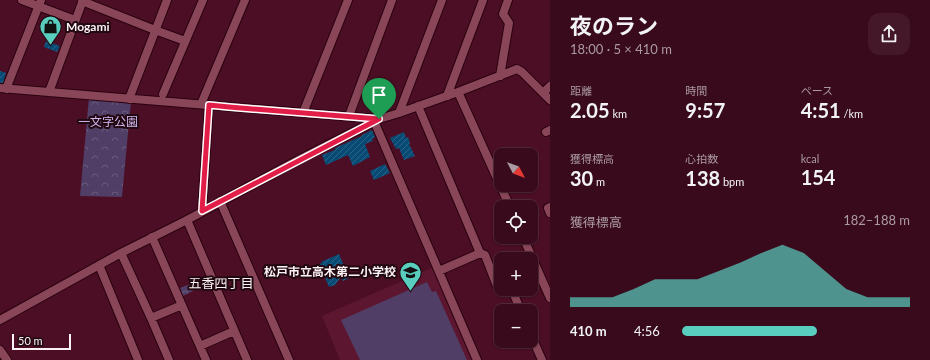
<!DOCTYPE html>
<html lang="ja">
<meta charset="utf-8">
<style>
:root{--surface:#390a1c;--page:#441829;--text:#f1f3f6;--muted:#ab9aa3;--line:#532b3b;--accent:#59cebf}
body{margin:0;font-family:Lato,"Noto Sans JP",sans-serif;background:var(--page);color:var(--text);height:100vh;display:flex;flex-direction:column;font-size:15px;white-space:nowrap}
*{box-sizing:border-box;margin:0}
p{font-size:13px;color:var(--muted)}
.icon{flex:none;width:22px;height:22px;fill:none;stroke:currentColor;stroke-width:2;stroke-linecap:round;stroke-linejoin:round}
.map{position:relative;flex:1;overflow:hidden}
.details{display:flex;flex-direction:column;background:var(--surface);width:380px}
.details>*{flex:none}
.needle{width:26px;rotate:131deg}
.fabs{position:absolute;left:494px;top:148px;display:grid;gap:8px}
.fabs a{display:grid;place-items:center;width:44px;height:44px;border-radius:8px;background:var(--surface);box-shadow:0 1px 3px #0004,0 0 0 1px var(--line);font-size:20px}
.scale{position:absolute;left:12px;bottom:10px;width:59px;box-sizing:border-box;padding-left:4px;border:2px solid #faf2f4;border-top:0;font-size:11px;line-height:14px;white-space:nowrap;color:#faf2f4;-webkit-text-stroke:3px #220810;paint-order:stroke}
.pin{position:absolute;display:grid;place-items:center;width:34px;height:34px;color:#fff;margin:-41px -17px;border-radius:50% 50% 50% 0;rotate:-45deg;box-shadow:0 0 4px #0007}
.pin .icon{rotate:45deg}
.round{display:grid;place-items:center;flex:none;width:42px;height:42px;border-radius:12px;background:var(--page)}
.head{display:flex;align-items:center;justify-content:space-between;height:68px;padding:0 20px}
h1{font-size:22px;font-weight:700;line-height:30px}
.metrics{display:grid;grid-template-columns:repeat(3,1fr);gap:6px;height:68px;padding:4px 20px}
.metrics div{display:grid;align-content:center}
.metrics b{font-size:20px;font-weight:700}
.metrics small{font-size:11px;font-weight:400}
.metrics p{font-size:11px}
.chart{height:112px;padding:8px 20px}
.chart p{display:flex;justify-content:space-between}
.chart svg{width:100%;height:72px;margin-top:4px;fill:var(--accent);opacity:.7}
ul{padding:0 20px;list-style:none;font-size:13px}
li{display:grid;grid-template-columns:64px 48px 1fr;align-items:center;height:30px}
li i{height:10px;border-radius:5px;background:var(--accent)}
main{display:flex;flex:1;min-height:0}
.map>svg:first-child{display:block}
.built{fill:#5c1630}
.park{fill:url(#park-crowns)}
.pitch{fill:#503e66}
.building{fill:url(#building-hatch)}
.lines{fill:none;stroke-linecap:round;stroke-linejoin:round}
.minor-casing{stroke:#2a000f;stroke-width:10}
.minor{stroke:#894659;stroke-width:8}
.route-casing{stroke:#fff;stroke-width:8}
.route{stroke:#e11d48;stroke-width:5}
.labels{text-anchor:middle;stroke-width:4;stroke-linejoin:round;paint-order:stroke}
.poi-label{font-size:12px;font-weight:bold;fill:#faf2f4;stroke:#220810;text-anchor:start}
.park-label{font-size:12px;fill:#d1b9f3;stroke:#220810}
.neighbourhood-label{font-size:13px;fill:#faf2f4;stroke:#220810}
</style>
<main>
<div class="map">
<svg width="550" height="360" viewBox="0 0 550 360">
<defs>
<pattern id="park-crowns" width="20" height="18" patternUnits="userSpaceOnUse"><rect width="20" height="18" fill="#503e66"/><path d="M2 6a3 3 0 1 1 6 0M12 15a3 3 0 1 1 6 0" fill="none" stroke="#6a5a7c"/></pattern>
<pattern id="building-hatch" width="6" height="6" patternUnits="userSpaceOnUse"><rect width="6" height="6" fill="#074b75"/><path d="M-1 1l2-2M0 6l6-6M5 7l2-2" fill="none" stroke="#2c6589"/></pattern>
</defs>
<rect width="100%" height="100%" fill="#4c0e25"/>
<path class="built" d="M434,267L473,360H340L322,316Z"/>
<path class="park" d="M89,98L131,101L122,197L80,196Z
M190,284L193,291L183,296L180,288Z"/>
<path class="pitch" d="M427,282L432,292L436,291L467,360H360L341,320Z"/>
<path class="building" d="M46,41L60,46L57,52L44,47Z
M0,71L6,73L3,83H0Z
M372,130L375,137L372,139L373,141L365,144L370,157L353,166L348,155L326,165L322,155L335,150V148L362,136V135Z
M404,132L406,138L408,137L410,143L409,144L415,156L404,160L399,148L396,149L390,138Z
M385,164L390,173L374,180L370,171Z
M339,254L349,278L343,281L341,277L335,285L329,287L323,273H321L318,265L322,263L321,262Z"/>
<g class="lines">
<defs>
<path id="minor" d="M22,0L75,20
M82,1L155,30L185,41
M500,76L509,23L503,14L508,0
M0,88L378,119
M6,89L41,0
M49,92L83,0
M458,92L510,207
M543,93L550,86
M163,94L203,0
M447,96L483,0
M129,99L167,0
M201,104L245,0
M418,106L480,253L485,255L497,286L501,287
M303,113L348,0
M399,113L458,92L517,69L522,72L550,100
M349,116L392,0
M374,121L477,360
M546,132L550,130
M220,201L289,360
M550,207L548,208L550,213
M202,211L209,105
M187,220L247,360
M152,237L206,360
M523,237L550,298
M121,253L151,318L169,360
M99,265L138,360
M439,271L480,253
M509,289L512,290L521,311
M151,318L182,305
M0,320L121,253L187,220L300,159L379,119L399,113L442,0
M531,335L542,360
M200,346L234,331
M0,350L7,360"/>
</defs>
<use href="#minor" class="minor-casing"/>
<use href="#minor" class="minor"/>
</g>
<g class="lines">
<defs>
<path id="route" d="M209,105L229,107L379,119L202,211Z"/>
</defs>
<use href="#route" class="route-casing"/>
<use href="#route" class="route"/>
</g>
<defs>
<symbol id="shop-pin" viewBox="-11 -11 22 30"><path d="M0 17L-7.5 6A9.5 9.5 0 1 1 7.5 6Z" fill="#59cebf" stroke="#220810"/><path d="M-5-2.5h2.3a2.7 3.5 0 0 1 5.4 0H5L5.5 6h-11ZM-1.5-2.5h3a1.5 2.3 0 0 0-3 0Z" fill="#111"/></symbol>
<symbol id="school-pin" viewBox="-11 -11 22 30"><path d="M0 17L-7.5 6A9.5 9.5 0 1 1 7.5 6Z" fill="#59cebf" stroke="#220810"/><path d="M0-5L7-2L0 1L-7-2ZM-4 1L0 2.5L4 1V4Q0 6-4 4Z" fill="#111"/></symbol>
</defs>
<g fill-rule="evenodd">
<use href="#shop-pin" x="38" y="14" width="25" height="34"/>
<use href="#school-pin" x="398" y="260" width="25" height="34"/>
</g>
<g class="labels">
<g class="poi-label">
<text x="66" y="31">Mogami</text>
<text x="396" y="276" text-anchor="end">松戸市立高木第二小学校</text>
</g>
<g class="park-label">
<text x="108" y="126">一文字公園</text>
</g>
<g class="neighbourhood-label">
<text x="221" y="288">五香四丁目</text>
</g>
</g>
</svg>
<div class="fabs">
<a><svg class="needle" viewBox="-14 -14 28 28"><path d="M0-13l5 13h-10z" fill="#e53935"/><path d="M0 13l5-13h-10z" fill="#ab9aa3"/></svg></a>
<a><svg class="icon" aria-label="locate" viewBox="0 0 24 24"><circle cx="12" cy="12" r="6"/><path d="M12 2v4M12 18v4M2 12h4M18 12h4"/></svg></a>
<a>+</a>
<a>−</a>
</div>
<div class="scale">50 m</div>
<div class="pin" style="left:379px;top:119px;background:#1e9e55"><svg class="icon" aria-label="arrive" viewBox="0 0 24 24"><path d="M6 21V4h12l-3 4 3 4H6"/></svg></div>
</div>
<section class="details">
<div class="head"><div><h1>夜のラン</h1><p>18:00 · 5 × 410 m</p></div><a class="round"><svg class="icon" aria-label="share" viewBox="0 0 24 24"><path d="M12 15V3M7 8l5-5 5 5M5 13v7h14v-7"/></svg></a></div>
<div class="metrics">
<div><p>距離</p><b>2.05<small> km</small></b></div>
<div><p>時間</p><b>9:57</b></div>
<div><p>ペース</p><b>4:51<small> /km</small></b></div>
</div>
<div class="metrics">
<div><p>獲得標高</p><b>30<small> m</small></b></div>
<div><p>心拍数</p><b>138<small> bpm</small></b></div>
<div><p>kcal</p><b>154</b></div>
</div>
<div class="chart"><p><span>獲得標高</span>182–188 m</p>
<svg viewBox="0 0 160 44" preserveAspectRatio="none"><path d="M0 44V38L10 38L20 38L30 33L40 27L50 27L60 27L70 22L80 17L90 11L100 6L110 11L120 22L130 33L140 38L150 38L160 38V44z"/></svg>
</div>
<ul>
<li><b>410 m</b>4:56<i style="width:59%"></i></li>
</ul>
</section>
</main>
